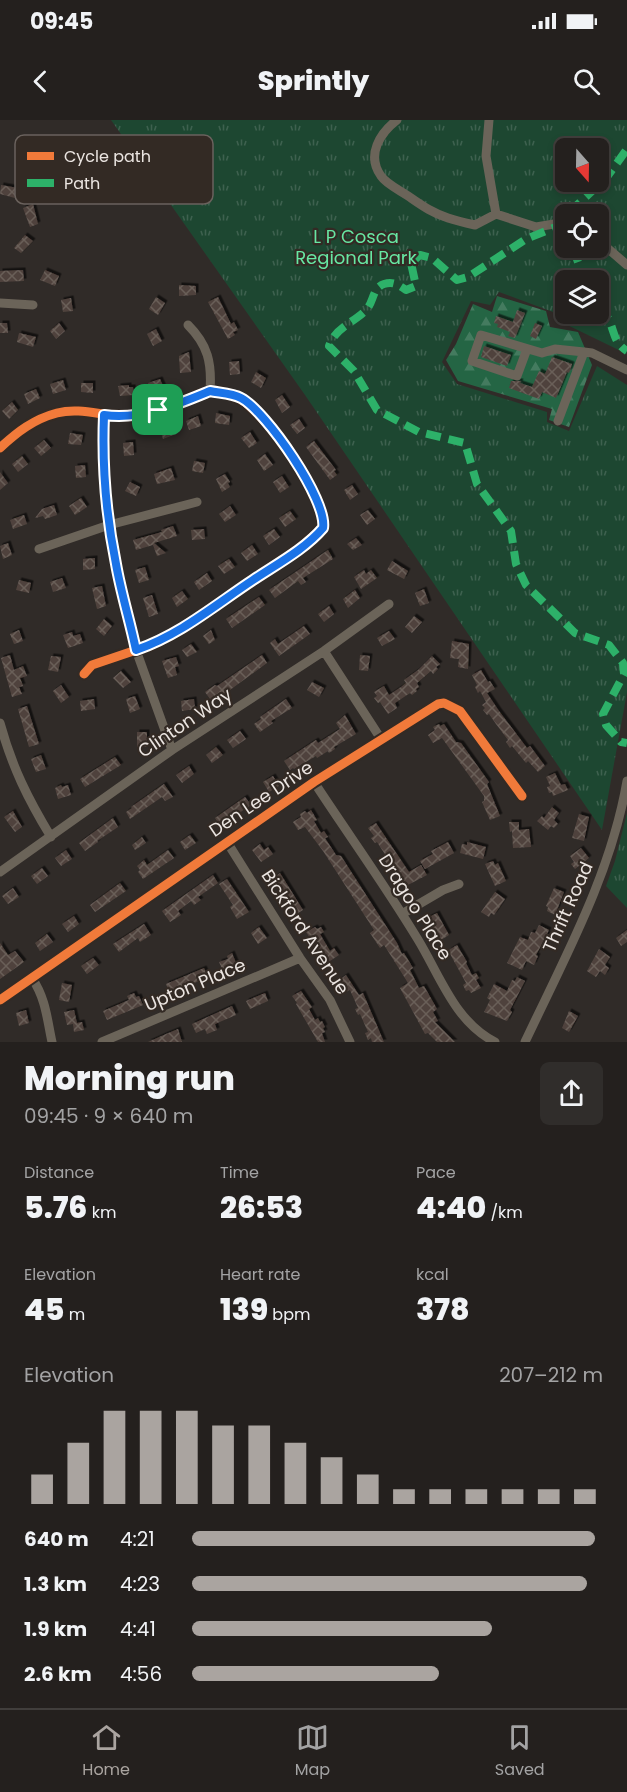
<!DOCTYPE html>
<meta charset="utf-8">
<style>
:root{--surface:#24201e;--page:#302d2b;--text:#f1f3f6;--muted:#a3a3a4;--line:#413e3c;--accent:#aaa4a0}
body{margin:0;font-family:Poppins,sans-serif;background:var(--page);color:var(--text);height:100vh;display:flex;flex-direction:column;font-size:22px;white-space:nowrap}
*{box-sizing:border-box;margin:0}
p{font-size:20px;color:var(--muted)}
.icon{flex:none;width:33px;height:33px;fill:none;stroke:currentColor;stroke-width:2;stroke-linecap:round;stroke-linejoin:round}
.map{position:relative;height:922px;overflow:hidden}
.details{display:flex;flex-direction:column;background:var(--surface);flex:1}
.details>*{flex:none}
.needle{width:39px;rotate:160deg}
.tools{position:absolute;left:555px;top:18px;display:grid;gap:12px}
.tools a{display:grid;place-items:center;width:54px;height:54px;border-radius:9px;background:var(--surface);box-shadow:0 3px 9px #0003,0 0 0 2px var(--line);font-size:30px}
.pin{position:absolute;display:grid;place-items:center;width:51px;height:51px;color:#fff;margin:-26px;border-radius:12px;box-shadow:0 3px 9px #0006}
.round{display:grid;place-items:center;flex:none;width:63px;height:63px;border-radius:9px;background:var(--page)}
.headline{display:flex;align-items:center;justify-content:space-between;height:102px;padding:0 24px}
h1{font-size:33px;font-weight:800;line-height:45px}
.figures{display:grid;grid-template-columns:repeat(3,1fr);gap:9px;height:102px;padding:6px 24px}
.figures div{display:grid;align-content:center}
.figures b{font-size:30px;font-weight:800}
.figures small{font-size:16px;font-weight:400}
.figures p{font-size:16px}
.chart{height:168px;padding:12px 24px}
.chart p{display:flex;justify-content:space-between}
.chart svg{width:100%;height:108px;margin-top:6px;stroke:var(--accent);stroke-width:6}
ul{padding:0 24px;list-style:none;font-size:20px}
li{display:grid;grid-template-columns:96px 72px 1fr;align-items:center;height:45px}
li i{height:15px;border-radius:8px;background:var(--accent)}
.status{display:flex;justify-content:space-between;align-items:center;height:42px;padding:0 30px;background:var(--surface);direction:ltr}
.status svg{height:16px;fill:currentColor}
header{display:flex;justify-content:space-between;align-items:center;height:78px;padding:0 24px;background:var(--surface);font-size:27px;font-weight:800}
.tab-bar{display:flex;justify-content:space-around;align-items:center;height:84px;border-top:2px solid var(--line);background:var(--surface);font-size:16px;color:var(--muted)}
.tab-bar a{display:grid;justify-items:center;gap:3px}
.tab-bar .current{color:var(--accent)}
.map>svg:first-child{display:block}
.forest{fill:url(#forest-firs)}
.park{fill:url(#park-tufts);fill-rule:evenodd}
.building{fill:url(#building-cross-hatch);filter:url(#shadow)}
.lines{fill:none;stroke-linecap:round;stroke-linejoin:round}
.minor{stroke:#6b6459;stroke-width:9}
.quiet{stroke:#2db169;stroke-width:8;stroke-dasharray:15 8;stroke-linecap:butt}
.cycleway-casing{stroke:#332a24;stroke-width:13}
.cycleway{stroke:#f17a3a;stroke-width:9}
.route-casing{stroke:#fff;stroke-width:12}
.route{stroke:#1a73e8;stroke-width:8}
.labels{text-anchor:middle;stroke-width:4.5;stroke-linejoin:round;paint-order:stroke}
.park-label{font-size:18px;fill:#67e7a3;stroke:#332a24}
.street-label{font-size:18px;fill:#ebe5e1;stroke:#332a24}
.key{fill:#332a24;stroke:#6a625d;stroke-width:1.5}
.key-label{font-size:16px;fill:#ebe5e1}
</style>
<div class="status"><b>09:45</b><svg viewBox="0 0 49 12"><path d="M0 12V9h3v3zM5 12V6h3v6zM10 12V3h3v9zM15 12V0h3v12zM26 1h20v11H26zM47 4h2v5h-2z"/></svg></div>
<header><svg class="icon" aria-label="back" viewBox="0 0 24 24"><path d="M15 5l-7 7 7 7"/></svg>Sprintly<svg class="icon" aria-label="search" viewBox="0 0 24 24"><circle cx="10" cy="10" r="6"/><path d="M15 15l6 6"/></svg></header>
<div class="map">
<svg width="627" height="922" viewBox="0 0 627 922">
<defs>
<pattern id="forest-firs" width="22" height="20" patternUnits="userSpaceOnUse" patternTransform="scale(1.5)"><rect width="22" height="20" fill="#246544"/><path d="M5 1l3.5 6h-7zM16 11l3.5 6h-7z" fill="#447b5f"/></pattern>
<pattern id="park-tufts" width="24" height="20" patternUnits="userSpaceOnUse" patternTransform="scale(1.5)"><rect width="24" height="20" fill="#1d4731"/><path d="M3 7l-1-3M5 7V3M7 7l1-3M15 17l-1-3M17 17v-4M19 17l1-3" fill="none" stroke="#3e614f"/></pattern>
<pattern id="building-cross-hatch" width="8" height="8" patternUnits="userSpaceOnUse" patternTransform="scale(1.5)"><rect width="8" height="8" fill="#50433d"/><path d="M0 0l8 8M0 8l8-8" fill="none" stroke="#695e59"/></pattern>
<filter id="shadow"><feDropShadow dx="2.5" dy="-2.5" stdDeviation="0" flood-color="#0009"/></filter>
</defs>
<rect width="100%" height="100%" fill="#302b28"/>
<path class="forest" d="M497,176L546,191L550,207L578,212L592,245L569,307L549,300L552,289L458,261L446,240L456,224L473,184L492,192Z"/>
<path class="park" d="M111,0H627V234L555,199L553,192L499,172L490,185L471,181L442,242L457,264L547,292V302L569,311L597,246L627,265V572L602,710L305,275ZM566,28H598V62H566ZM566,94H598V128H566ZM566,160H598V194H566Z
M627,693V788L606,766L615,741Z"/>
<path class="building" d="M1,65L18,68L15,78L0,74Z
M33,84L38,104L30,107L23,88Z
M25,115L33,121L21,133L14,128Z
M23,150L24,161L0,162V151Z
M45,150L59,156L55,166L40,160Z
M179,165L196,166V175L179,176Z
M156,177L165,183L158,195L149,189Z
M218,177L231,204L234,202L238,210L233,212L235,215L228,219L208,182Z
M71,178L73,191L63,192L61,180Z
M517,190L525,193L515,218L508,216L510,212L497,207L498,204L494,203L496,196L513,202Z
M0,203H7L8,213H0Z
M59,203L65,211L56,219L50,211Z
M535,203L542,206L536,219L530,216Z
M156,209L162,221L153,226L147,214Z
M19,213L36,217L33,227L17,222Z
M484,226L511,235L507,246L481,237Z
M189,232L191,252L180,253L179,236Z
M552,237L572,244L569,253L567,252L556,278L542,272L539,279L509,268L511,261H521L520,263L532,267L539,251L545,254Z
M239,241L240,254L230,255L229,242Z
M256,252L266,258L261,268L251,262Z
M160,259L164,268L152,273L148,263Z
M63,260L66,270L53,274L50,264Z
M81,263H93V273L81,272Z
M129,265V267H133L134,275L120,276L118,266Z
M36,269L40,278L28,284L24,274Z
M282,275L290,287L282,293L275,280Z
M12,282L18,290L9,299L2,291Z
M216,293L230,296L229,305L215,303Z
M198,296L201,306L189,310L186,301Z
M299,299L305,308L297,314L290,305Z
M172,305L176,314L163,319L160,309Z
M250,312L257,323L249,328L241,318Z
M70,313L83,315L81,325L68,324Z
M44,320L51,328L41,336L34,328Z
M314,321L336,350L334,351L337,355L330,360L306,327Z
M133,322L134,335L124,336L123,323Z
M265,334L273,345L264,351L257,340Z
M22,336L28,344L18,352L12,344Z
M194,341L205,343L203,353L192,351Z
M85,345L86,357L76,358L75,346Z
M171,348L175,360L157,364L154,354Z
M0,352L8,363L0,370Z
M225,354L230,362L228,363L230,367L222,372L216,359Z
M282,356L289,367L280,373L273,362Z
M130,362L140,367L136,376L125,371Z
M352,365L358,374L350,380L344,370Z
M81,378L87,387L75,395L69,386Z
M54,385L57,395L45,399L43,396L35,398L42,389Z
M230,386L236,395L225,402L219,394Z
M368,390L375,399L367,405L360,395Z
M290,391L296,399L285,407L279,398Z
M24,395L27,404L13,409L10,400Z
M173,406L177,416L154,423L166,433L157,436L153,425L136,430L133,420L162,412L161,410Z
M204,409L205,419L192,420L191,410Z
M274,409L280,417L269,425L263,416Z
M356,418L362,425L353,430L347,424Z
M8,423L12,435L3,439L0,426Z
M252,425L258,434L247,441L241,433Z
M328,430L333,439L303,458L306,462L301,465L298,461L275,478L269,470Z
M95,438V449L83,450V439Z
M229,439L235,447L224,454L218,446Z
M392,441L408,451L404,459L387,450Z
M145,447L149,460L139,463L135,450Z
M364,450L366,454L371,450L377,458L361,469L354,457Z
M207,453L212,461L199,470L194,462Z
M62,458L66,468L53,472L50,462Z
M19,460L31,463L29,473L16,470Z
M102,466L106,486L97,489L92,468Z
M424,469L429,483L420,486L415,473Z
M355,470L360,478L348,488L343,479Z
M182,471L188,479L177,487L172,478Z
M152,475L158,494L149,497L143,478Z
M259,477L265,485L232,508L226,499Z
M329,486L334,494L324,502L318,494Z
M414,496L422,502L412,513L405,507Z
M104,499L112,506L104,516L96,509Z
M304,506L310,514L279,536L270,523L275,519L278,524Z
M19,510L23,521L14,524L10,514Z
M211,510L215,520L209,524L203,516Z
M389,511L395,519L382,526L377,518Z
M72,512L73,516L80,514L83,523L68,528L63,515Z
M452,521L469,524L468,549L458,547L459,539L450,538Z
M191,524L197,532L187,537L182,530Z
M10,535L14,550L23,546L27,556L20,558L23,566L19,567L22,574L12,577L1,538Z
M262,535L267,543L219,578L218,576L210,579L205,572L215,565L217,566Z
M360,535L370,536L368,551L359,550Z
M51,536L61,537L58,552L48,550Z
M432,536L440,544L436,547L438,549L433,554L431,551L417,563L419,567L416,569L417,571L412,575L410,573L395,583L397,588L388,594L380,582L378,583L374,578L377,576L374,572L384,566L389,575L401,567L406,563L404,560L418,550Z
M176,537L179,546L175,547L177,555L168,558L162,541Z
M481,550L488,562L490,561L495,569L487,573L499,591L527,628L530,626L545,646L538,652L528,641L526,643L512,626L510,628L506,622L508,620L496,604L489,594L487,595L483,590L485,588L482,585L486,582L480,571L478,573L475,567L477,565L472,555Z
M121,551L131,562L123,568L113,558Z
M312,562L324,568L319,577L307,570Z
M61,565L69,577L61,583L53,571Z
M135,576L140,589L130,593L126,579Z
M94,579L95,589L81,591L80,581Z
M194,579L195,589L182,591L181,581Z
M286,579L292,588L271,601L273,603L260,612L254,604L261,599L260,597Z
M27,586L39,624L29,627L18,589Z
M345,595L356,614L334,627L335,629L329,633L328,631L317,638L316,636L294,649L293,648L290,650L284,641L316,620L318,623L340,609L336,603Z
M439,604L440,606L444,604L456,622L461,623L489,662L487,664L500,696L490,700L482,682L484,681V676L442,618L433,623L428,615L435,610L433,607Z
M240,611L246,619L233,628L227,620Z
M137,612H147V627H137Z
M216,627L223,635L212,643L206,635Z
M41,635L46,649L36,652L31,639Z
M115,637L121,645L85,667L80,659Z
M189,646L194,654L182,663L176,655Z
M555,653L561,665L565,664L568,670L553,676L552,672L549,673L547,667L550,666L546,657Z
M273,656L279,666L269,672L263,662Z
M164,664L173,677L165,681L162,677L130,699L126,692L132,688L131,687Z
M61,665L62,667L68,665L71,675L58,679L55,668Z
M245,677L251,685L220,706L215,698Z
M552,687L559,693L554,700L558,704L554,708L551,706L548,710L537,701L542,696L544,698Z
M311,690L317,700L314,701L321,713L324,711L328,717L325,718L336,735L341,736L397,823L402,834L404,833L413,848L410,850L419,868L424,866L437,889L433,892L438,901L435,902L455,922H437L428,913L425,914L400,868L408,863L386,828L384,825L380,828L370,813L374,810L323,731L305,707L298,710L293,702L301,697L300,694L305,691L307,693Z
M13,691L22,707L15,712L4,697Z
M579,694L589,697L584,721L572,718Z
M113,698L118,707L97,721L98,722L85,731L79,723Z
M509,702H519V710L529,709L531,727L513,728L512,711L510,712Z
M376,703L409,752L421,745L427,755L406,766L395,748L392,745L389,747L385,741L388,739L377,722L375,723L371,718L374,716L368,708Z
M190,715L196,723L185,730L180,722Z
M142,717L146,723L135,730L132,725Z
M448,722L454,733L425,749L420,741L433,734L431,731Z
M467,722L486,727L483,739L460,733L462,724L467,725Z
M260,724L264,730L268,727L273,734L261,742L252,730Z
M581,728L589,738L575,749L571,744L574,742L570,736Z
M66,730L72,739L61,746L55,738Z
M168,730L174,738L143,759L138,752L140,750L137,746L144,740L147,745Z
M493,741L495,745L498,743L506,761L495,766L485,744Z
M42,748L48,756L37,764L31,756Z
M280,753L303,790L295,795L272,759Z
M213,755L218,763L198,777L201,780L194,785L191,781L178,791L181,795L170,802L162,791Z
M227,759L249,792L237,799L230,787L233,785L219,764Z
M120,763L126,771L95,792L90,785Z
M13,768L19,777L8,784L2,776Z
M554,768L564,772L555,795L547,791L548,787L546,786Z
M495,772L505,779L494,795L491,793L489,797L481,792Z
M437,793L449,815L441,820L434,808L431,810L428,804L430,803L427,798Z
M74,796L79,804L68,812L62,804Z
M144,804L151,815L140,822L138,818L119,832L113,824Z
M539,805L549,810L547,814L550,815L547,821L544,820L536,835L538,836L534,845L526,841L522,850L507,843L520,817L528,820L531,812L535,813Z
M259,807L267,818L258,824L251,813Z
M315,807L317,809L321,807L324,812L320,814L330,831L334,828L339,835L327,843L306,812Z
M627,810V822L621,826L616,818Z
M47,814L53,822L40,831L35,823Z
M0,823L8,835L15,831L24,842L0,859Z
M457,825L467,842L466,843L472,855L476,853L479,858L476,860L481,868L471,873L469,870L466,871L463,865L466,863L450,834L449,830Z
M599,829L610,837L605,845L609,848L605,855L600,851L596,857L587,851Z
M232,833L237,845L223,851L219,842L228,839L227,836Z
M93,838L99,845L87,854L81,846Z
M204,848L208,857L170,874L166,864Z
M346,855L359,875L363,873L384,922H372L371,918L368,920L365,913L368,912L360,894L358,895L355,889L358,888L350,870L346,872L338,861Z
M517,857L525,861L510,890L512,892L507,901L484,892L490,880L487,878L494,864L507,871L512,860L515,861Z
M62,863L72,865L69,882L59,880Z
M301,871L312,887L309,889L315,900L318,898L320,902L322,901L325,907L323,908L325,912L322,913L325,922H318L296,884L297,883L292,876Z
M134,873L136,877L139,876L143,885L107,900L103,891L129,880L127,876Z
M265,873L268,881L250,889L246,881Z
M232,886L236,895L215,904L217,910L207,914L205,909L196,913L192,904Z
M26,890L29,903L19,906L16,893Z
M74,890L77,903L82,902L84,910L74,912L73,904L67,905L64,892Z
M569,891L578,896L569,912L562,908Z
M178,909L182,922H148L166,914Z"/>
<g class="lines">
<path class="minor" d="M397,0C380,13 366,35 381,56C387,65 402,71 411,78C424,87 433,93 448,98C457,101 466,103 475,105L496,94L536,107L566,102
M489,0L486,36L496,94
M598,120L627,145
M0,183L33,185
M188,205C208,225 212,243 210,271
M527,229L517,256L472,241L481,215L542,233L555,229L584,232L558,301
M584,232L592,233L627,250
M104,295L103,318L107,386L115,441L136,530L172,630
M0,328C17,312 34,299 57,293C85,286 110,300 138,295C163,291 184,278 208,272C215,270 227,273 234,276C262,285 327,379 323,408L300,428L178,511L151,525L92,545L84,554
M39,429L109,405L197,382
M324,531L381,619
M0,603C12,647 28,679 51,717
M314,662C348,714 385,765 417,818C440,855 454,901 495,922
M227,722L300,838L330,880L350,922
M0,752L172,630L324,531L389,484
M402,794L443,770L459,764
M32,858C46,879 47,899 52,922
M0,880L314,662L438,584L444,583L460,591L522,676
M102,922L300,838
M525,922C565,837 611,754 627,661"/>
<path class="quiet" d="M571,94L575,87L607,57L627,29
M566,103L526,119L468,157L457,160L432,138L420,135L411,143L416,166L406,170C399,165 393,161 384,164C372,168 374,182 366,190C353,203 335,208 329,226L354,251L377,290L419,312L465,323L477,364L511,411L516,444L526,465L575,513L609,525L623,543L624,554L603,594L606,605L621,622L627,623
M573,128L579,145V160
M598,188C601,190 604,192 606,195C615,208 612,222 627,231"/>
<defs>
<path id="cycleway" d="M0,328C17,312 34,299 57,293C85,286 110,300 138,295C163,291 184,278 208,272C215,270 227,273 234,276C262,285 327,379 323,408L300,428L178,511L151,525L92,545L84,554
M0,880L314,662L438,584L444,583L460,591L522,676"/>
</defs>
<use href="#cycleway" class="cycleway-casing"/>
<use href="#cycleway" class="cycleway"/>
</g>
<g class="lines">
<defs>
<path id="route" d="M210,271C220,273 232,273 241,278C266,291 328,381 323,408C305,429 277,444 253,460C215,485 180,515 136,530C130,501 121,473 116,444C106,395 102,344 104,295C142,300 176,285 210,271Z"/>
</defs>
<use href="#route" class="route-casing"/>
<use href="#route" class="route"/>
</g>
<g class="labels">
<g class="park-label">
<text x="356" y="123">L P Cosca<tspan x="356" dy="21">Regional Park</tspan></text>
</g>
<g class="street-label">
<text transform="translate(185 603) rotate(-34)" y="6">Clinton Way</text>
<text transform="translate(261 679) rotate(-34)" y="6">Den Lee Drive</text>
<text transform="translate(415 787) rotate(58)" y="6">Dragoo Place</text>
<text transform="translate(568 787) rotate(-66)" y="6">Thrift Road</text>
<text transform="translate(305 812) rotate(57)" y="6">Bickford Avenue</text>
<text transform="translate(195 865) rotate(-23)" y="6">Upton Place</text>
</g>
</g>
<rect x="15" y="15" width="198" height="69" rx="9" class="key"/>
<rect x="27" y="32" width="27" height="8" fill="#f17a3a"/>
<rect x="27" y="59" width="27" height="8" fill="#2db169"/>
<g class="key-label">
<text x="64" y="42">Cycle path</text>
<text x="64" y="69">Path</text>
</g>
</svg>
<div class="tools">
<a><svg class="needle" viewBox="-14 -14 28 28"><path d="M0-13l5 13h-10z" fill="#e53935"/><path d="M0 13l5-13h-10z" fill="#a3a3a4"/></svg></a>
<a><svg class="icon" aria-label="locate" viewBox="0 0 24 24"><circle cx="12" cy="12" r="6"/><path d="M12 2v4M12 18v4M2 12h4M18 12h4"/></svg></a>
<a><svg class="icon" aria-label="layers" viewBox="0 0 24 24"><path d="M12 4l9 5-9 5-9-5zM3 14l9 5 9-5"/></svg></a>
</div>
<div class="pin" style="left:158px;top:290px;background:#1e9e55"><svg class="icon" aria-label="arrive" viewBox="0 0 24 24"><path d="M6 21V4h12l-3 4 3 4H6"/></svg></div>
</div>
<section class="details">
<div class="headline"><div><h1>Morning run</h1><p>09:45 · 9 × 640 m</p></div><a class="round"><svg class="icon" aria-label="share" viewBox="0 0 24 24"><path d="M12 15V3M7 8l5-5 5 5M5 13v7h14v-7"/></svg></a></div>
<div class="figures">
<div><p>Distance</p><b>5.76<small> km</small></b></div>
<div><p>Time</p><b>26:53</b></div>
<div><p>Pace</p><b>4:40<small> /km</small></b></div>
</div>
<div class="figures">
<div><p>Elevation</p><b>45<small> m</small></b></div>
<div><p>Heart rate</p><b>139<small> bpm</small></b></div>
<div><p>kcal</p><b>378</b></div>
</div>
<div class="chart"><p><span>Elevation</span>207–212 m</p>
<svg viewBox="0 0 160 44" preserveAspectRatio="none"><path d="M5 44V32M15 44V19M25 44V6M35 44V6M45 44V6M55 44V12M65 44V12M75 44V19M85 44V25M95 44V32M105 44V38M115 44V38M125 44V38M135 44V38M145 44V38M155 44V38"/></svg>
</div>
<ul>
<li><b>640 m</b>4:21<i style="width:98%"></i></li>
<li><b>1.3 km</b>4:23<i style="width:96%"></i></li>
<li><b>1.9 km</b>4:41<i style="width:73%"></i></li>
<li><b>2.6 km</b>4:56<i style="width:60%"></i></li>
</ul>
</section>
<nav class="tab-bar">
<a class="current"><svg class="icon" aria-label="home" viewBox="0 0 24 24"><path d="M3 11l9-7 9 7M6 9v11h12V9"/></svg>Home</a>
<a><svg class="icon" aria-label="map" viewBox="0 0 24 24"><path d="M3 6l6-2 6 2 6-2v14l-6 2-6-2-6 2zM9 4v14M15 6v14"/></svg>Map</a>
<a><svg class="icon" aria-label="saved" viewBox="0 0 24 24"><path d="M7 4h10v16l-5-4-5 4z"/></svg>Saved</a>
</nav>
